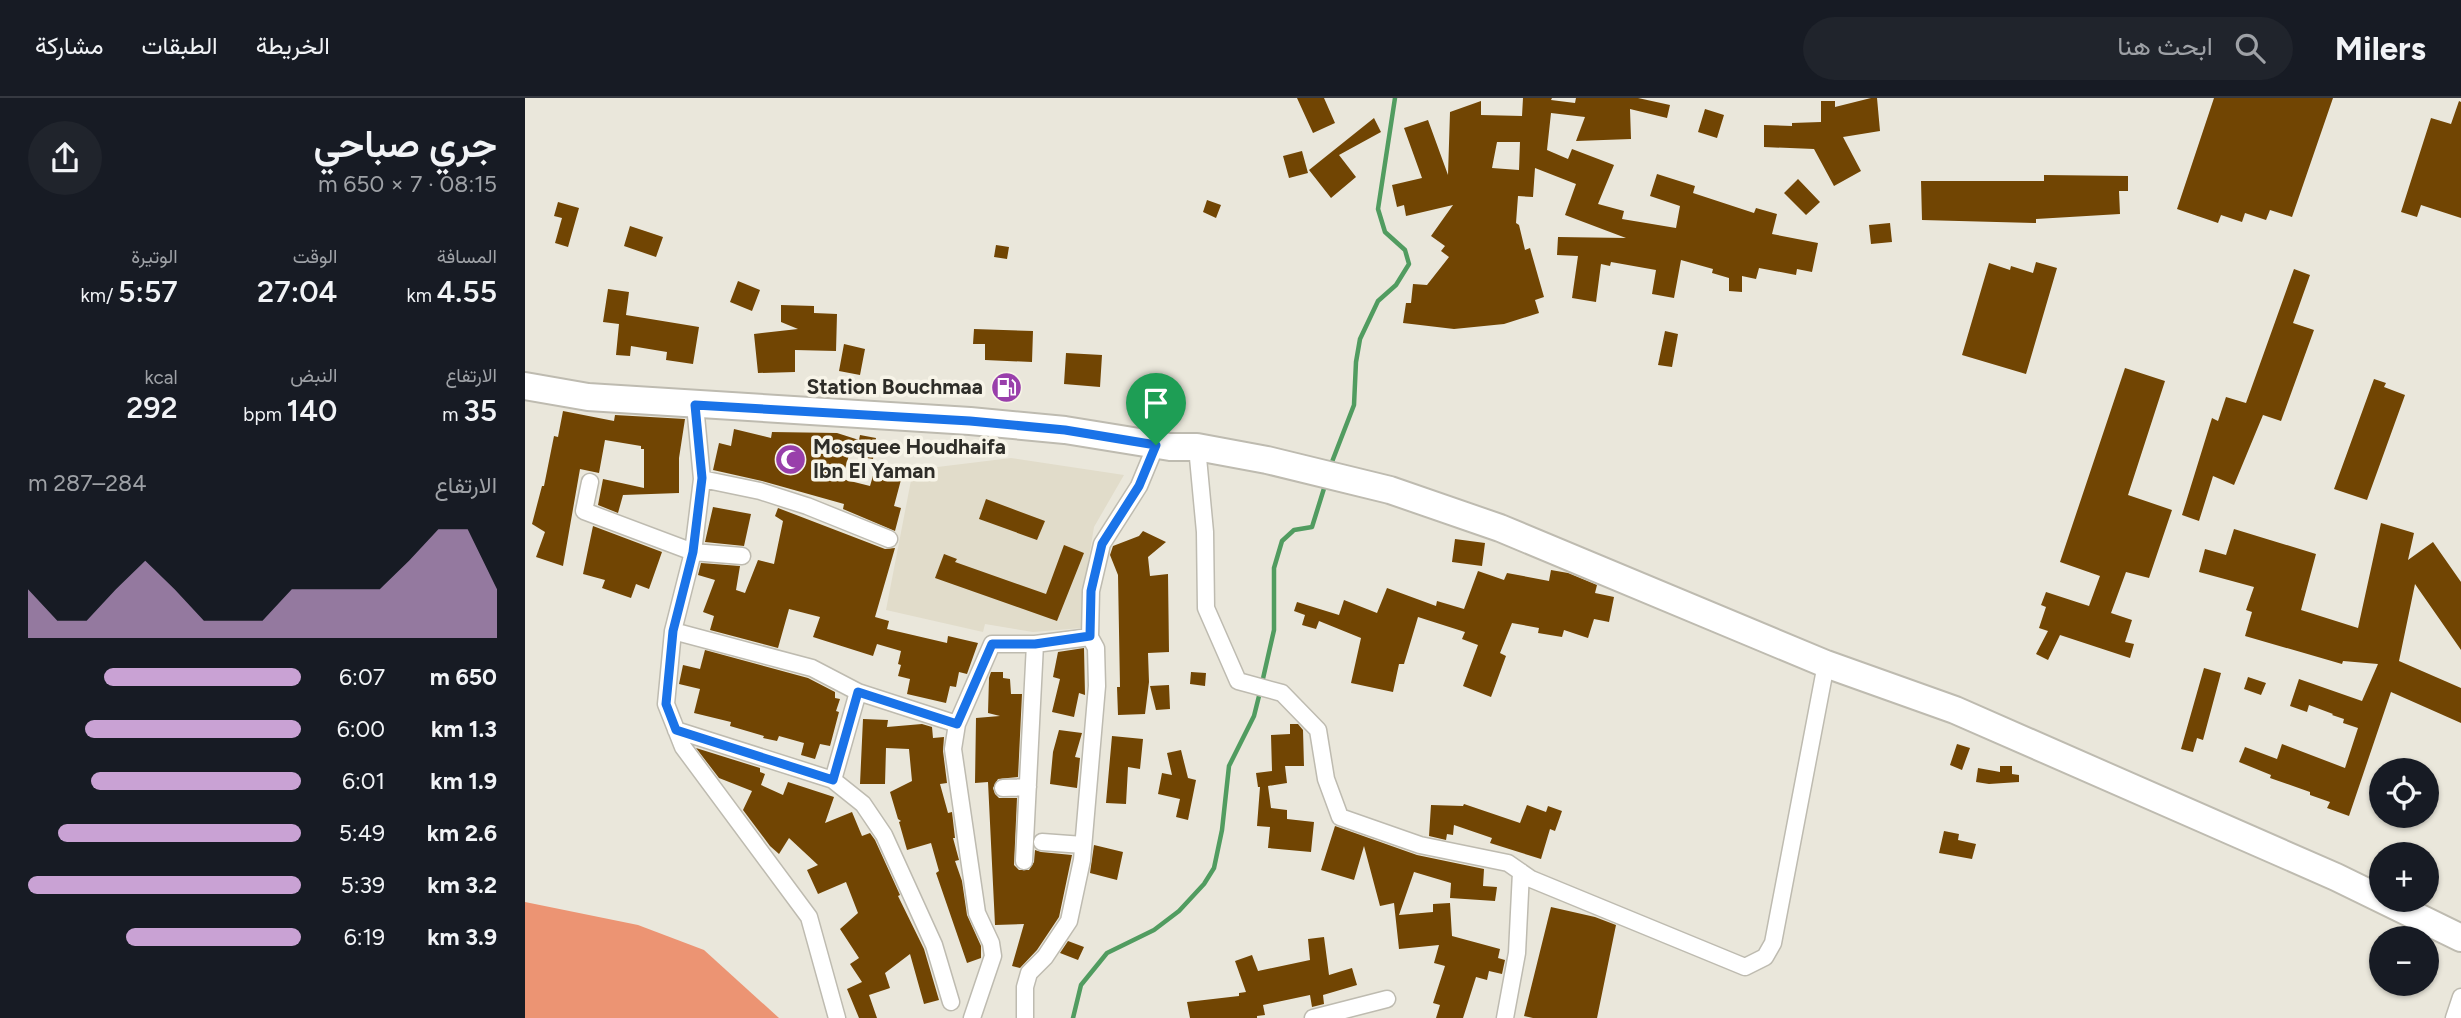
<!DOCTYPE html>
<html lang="ar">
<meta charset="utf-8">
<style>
:root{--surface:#171b24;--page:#20242c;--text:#f1f3f6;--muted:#9ea1a6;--line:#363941;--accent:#c9a2d4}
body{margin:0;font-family:Figtree,Vazirmatn,sans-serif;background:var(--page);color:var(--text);direction:rtl;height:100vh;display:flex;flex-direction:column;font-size:26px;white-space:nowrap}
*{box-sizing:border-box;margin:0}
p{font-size:23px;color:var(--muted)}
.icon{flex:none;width:38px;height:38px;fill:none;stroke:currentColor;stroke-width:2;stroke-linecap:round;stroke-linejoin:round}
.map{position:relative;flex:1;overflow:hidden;direction:ltr}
.panel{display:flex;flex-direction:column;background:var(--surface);width:525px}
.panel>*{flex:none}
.fabs{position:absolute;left:1844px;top:660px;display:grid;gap:14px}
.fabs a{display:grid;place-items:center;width:70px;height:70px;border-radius:50%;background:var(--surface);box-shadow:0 2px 5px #0004;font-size:35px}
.pin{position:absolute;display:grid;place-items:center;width:60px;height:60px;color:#fff;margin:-72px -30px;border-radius:50% 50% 50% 0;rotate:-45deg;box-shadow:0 0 7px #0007}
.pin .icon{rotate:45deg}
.round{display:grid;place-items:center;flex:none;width:74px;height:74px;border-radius:37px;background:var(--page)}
.summary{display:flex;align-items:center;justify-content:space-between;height:119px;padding:0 28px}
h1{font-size:38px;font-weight:600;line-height:52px}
.stats{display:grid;grid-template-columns:repeat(3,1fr);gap:10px;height:119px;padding:7px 28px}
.stats div{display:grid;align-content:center}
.stats b{font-size:30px;font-weight:600}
.stats small{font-size:19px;font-weight:400}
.stats p{font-size:19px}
.chart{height:196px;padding:14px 28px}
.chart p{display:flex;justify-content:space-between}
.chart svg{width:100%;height:126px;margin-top:7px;fill:var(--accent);opacity:.7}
ul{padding:0 28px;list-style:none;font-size:23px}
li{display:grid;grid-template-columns:112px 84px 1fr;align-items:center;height:52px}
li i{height:18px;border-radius:9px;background:var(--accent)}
header{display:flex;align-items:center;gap:42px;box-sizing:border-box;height:98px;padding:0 35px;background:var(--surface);border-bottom:2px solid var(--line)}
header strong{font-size:33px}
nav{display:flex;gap:38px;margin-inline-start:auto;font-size:24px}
.search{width:490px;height:63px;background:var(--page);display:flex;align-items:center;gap:18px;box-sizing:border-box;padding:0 24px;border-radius:38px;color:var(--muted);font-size:26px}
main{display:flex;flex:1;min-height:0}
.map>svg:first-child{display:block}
.built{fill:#e1dcca}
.forest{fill:#ec9473}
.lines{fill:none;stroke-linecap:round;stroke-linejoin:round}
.stream{stroke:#519c60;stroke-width:4.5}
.building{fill:#714503;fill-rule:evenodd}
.street-casing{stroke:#bebbb0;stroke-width:19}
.primary-casing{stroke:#bebbb0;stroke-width:30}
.street{stroke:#fff;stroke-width:16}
.primary{stroke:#fff;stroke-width:26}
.route-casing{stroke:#fff;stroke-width:14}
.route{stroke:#1a73e8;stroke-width:9}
.labels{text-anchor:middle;stroke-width:7;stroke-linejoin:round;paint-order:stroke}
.poi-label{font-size:21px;font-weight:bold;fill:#2e2d28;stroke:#f7f4e8;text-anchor:end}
</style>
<header>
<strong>Milers</strong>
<div class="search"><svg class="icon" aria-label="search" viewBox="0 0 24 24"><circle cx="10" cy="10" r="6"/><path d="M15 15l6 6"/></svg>ابحث هنا</div>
<nav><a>الخريطة</a><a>الطبقات</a><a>مشاركة</a></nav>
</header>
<main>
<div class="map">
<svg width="1936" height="920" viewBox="0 0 1936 920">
<rect width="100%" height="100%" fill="#eae7db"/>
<path class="built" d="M486,360L599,377L569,429L559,489L557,530L508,534L460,526L458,534L361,512L388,372Z"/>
<path class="forest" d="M0,804L113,827L179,852L254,920H0Z"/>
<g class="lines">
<path class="stream" d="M805,369L829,307L831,264L835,241L853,203L871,187L884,166L880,152L860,134L853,111L870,0
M737,585L749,532V470L757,443L769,432L787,429L801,384
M548,920L556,887L582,855L629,832L654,813L679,786L689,770L697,732L704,668L729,618L735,594"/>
</g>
<path class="building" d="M772,0H799L810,25L788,35Z
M998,0H1027L1026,2L1050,5L1051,0H1113L1145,7L1142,20L1105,11L1106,41L1051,43L1060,19L1026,15L1022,52L1043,61L1047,51L1089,67L1073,106L1099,113L1097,121L1151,130L1155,108L1125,98L1132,76L1170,88L1168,95L1229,115L1231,110L1252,116L1247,136L1293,145L1287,174L1272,171L1271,177L1234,170L1231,181L1217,178V194L1204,193V180L1187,175L1188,171L1156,162L1149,200L1127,196L1131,172L1086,164L1085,168L1076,166L1071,204L1047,200L1053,158L1032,157L1033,139L1101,140L1040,117L1051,86L1010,70L1008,99L993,98L991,125L994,127L1000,152L1005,150L1019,199L1010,202L1014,215L979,226L929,231L878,225L881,205H886L888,186L902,187L924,159L916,153L920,148L906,138L928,107L881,118L879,107L872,109L867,87L897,80L879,30L903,22L923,77L925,14L956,3V17L997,18ZM972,44H995L994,72L967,70Z
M1346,0H1352L1355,33L1318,39L1336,73L1309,88L1289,51L1239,49V27L1267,28V25L1296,24V3H1310V9Z
M1689,0H1808L1767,119L1745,112L1741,122L1720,115L1717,124L1696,117L1693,125L1652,111Z
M1934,3L1936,4V120L1896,107L1892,119L1876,114L1906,20L1926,26Z
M1180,11L1199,17L1192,40L1173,34Z
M849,20L856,34L814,57L831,79L806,100L784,72Z
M777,53L783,75L764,80L758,58Z
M1519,77L1603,78V93H1594L1595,116L1511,121V125L1397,122L1396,83H1519Z
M1273,81L1295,104L1281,117L1259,95Z
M682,102L696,107L691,120L678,114Z
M33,104L54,110L43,149L30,145L37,120L29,118Z
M1365,125L1367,144L1346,146L1344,127Z
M105,128L138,139L131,159L99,148Z
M471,147L484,149L482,161L469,159Z
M1511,164L1532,170L1501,276L1437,257L1464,165L1485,172L1486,168L1508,175Z
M1769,171L1785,177L1768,225L1789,232L1756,323L1738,317L1709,387L1688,378L1674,423L1657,417L1687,320L1693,323L1701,299L1721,305Z
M213,183L235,192L227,213L205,204Z
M83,191L104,194L101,217L174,229L168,266L141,262L142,254L106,248L105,258L91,257L94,226L78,224Z
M256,207L289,208V215L312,216L311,253L270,252V274L233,275L229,236L273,231L256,224Z
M449,231L508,233L507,264L460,262V246H448Z
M1140,233L1153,236L1147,269L1133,267Z
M319,246L340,251L335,277L314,273Z
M541,255L577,257L575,289L539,286Z
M1600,270L1640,283L1603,397L1647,412L1624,480L1601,474L1586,515L1607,522L1600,544L1609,546L1605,560L1535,537L1523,562L1511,556L1523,533L1514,530L1521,509L1516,507L1521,494L1564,508L1575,478L1535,464Z
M1849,281L1861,285L1859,289L1880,297L1842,402L1809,391Z
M38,313L89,323L90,317L160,321L154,360V395L98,397L93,415L73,407L78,381L119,390V351H116V348L80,342L74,375L55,371L38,468L11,459L20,434L7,426L17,388H19L29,338L33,339Z
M209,331L246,340L247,334L312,335L334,342L335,337L351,340L348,361L324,357L317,381L345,388L350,371L377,378L369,408L376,410L370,433L318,411L319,406L237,383L188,372L194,345L206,348Z
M461,401L520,423L512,442L454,421Z
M188,409L226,416L219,448L180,444Z
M253,410L360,451L370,450L350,519L364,523L362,531L422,545L423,538L453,545L442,576L434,574L431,589L425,588L421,605L382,596L385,581L373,578L376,567L373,566L376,553L352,546L348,558L288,539L295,519L264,511L253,550L185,532L189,518L178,514L190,482L173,477L176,465L215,468L211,492L220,495L233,462L249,466L258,423L250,418Z
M1856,425L1889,435L1883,462L1908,444L1936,484V552L1890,486L1874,563L1936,590V625L1866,594L1824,718L1802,710L1805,704L1785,697V694L1745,680L1746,677L1714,664L1720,649L1752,661L1757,646L1820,670L1833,630L1818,625L1819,621L1807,617L1808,616L1784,607L1782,614L1765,608L1774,581L1837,603L1853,566L1818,563L1817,566L1720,538L1727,514L1721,512L1729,489L1674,474L1680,451L1701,457L1709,431L1791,456L1776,512L1833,530Z
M68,428L137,454L124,491L111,486L106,500L77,490L80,482L58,476Z
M618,433L641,444L623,459L625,478L643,476L644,554L623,555L624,584L620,616L593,617L592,589H595L593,477L585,457L588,448L614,438Z
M930,441L960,445L957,468L927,464Z
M539,447L559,455L532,523L410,480L419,456L432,461L430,464L521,496Z
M1026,472L1043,475L1072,487L1070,495L1089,499L1084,524L1069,521L1063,540L1039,532L1037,539L1013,535L1014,530L987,525L975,555L981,558L966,599L938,588L953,547L937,541L940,534L893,519L879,566H874L868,594L826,585L836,540L794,523L791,531L777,527L780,517L769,513L772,504L814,517L819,502L852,515L862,490L911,508L912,503L939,511L953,473L979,482L982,475L1024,483Z
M559,550L560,597L554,595L549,619L527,614L535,581L528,579L533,554Z
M180,552L283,580L310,594V600L315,601L311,613L314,614L305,648L295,646L290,661L276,657L279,645L254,638L252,643L238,640L239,638L205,628L206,624L169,615L175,591L154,586L158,567L175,571Z
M1679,570L1696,575L1678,642L1672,640L1668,654L1656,651Z
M466,574H478V580L485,581L486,596H497L493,679L473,681L468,690L470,696L474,700H492L489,767L494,772H504L509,764L510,752L516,754L547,757L534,819L512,852L495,870L487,868L499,826L470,827L463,684L450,685L451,620L475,618L463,615L464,580Z
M666,574L681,575L680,588L665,586Z
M1723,579L1741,585L1736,597L1719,591Z
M644,587L645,611L631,612L625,588Z
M338,621L363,622L362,629L397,626L407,629L408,640L419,639L418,653L422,685L415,686L423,715L427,714L430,740H428L434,762L430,763L437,783L442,817L456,848V860L442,865L411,775L414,773L406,745L382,752L374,724L376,723L373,721L365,694L387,683L384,651L361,650L360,686H335Z
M765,626H773L778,632L779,668H760L762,685L743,688L746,710L762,712V721L789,724L786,754L743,750L745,729L732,728L735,689H733L731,675L747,673L746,637L765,636Z
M534,632L557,635L550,659L555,660L552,690L525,686L528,654Z
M587,638L618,641L615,671L603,669L601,706L581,705Z
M1432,646L1445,650L1437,672L1425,667Z
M171,650L235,670V674L240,676L236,687L258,697L263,684L309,699L300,725L327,714L337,738L345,735L350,742L375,797L373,798L399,851L414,902L399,906L385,856L360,875L365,890L344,897L352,920H334L322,891L337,884L325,866L334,860L315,831L333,815L321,784L293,796L282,772L293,767L264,740L254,756L245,748L218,712L227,693L194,680Z
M656,652L663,680L671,682L663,722L651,719L655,701L633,696L637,675L647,677L642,655Z
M1475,668H1487V676L1494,677V684L1464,686L1451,684L1453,670L1475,674Z
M939,706L995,725L1002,707L1021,714L1023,708L1037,713L1030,733L1025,731L1016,761L965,745L967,740L929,727L928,737L922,736L921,742L904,738L906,707L938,708Z
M810,728L892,757L959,771L958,788L972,789L970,803L925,800L926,785L889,774L874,817L908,814V806L925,805L927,838L975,851L973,860L980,862L977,876L964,873L962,882L951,879L938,920H911L915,907L908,905L920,868L909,865L914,847L874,851L869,805L855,808L839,748L829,782L796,772Z
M1419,733L1434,736L1433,742L1451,746L1447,761L1414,755Z
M569,747L598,754L592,782L565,775Z
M1026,809L1070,819L1091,827L1072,920H1008L999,918Z
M799,839L804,877L827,870L832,887L798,897L799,906L787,909L785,897L738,907L740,917L732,918V920H665L662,904L714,898V895L721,894L710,863L727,857L733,873L785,862L783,841Z
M543,843L559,849L553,862L535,855Z"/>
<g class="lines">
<defs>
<path id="street" d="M170,307L177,381L168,454L148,533L141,606L158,649L284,819L312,920
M672,349L680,434L681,510L713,583L757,595L793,632L801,681L815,719L895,747L983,765L1006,781L1220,869L1240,859L1248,845L1301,566
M177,381L235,393L282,408L364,441
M65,384L59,413L168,454L217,458
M148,533L287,570L333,594L432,626
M151,632L308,682L338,706L359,737L409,847L426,904
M308,682L333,594
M478,690L503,689
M517,744L558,747
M499,763L510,546
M447,920L468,858L466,845L452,815L428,651L432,626L467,546H510L565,539
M500,920V889L504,875L520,859L544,823L557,762L572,588L571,550L565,539L566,493L577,446L614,388L631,347
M788,920L862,901
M980,920L992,855L996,774
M1929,920L1936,899"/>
<path id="primary" d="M0,288L63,299L445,323L540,332L645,349H672L742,362L865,392L975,430L1301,566L1430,612L1811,779L1936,840"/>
</defs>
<use href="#street" class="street-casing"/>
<use href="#primary" class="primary-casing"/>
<use href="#street" class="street"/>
<use href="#primary" class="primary"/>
</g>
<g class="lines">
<defs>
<path id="route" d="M170,307L445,323L540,332L631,347L614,388L577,446L566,493L565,538L510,546H467L432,626L333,594L308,682L151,632L141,606L148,533L168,454L177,380Z"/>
</defs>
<use href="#route" class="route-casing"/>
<use href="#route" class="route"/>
</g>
<defs>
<symbol id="fuel-disc" viewBox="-11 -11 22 22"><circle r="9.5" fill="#993fab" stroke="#f7f4e8"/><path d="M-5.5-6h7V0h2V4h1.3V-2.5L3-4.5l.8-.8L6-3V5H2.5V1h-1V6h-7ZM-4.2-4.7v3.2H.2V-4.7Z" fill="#fff"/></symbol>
<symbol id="mosque-disc" viewBox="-11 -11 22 22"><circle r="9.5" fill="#993fab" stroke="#f7f4e8"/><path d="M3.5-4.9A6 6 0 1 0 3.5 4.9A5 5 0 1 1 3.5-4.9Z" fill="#fff"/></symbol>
</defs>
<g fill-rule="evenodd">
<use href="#fuel-disc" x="464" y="272" width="35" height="35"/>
<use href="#mosque-disc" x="248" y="344" width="35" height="35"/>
</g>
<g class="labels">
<g class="poi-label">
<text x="458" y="296">Station Bouchmaa</text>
<text x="288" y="356" text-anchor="start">Mosquee Houdhaifa<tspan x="288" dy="24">Ibn El Yaman</tspan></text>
</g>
</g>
</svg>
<div class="fabs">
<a><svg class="icon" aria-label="locate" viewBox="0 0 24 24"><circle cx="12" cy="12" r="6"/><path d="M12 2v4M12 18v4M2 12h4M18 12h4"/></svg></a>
<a>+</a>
<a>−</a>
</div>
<div class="pin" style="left:631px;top:347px;background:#1e9e55"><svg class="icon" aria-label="arrive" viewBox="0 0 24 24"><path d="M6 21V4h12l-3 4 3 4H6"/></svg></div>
</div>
<section class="panel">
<div class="summary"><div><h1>جري صباحي</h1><p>08:15 · 7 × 650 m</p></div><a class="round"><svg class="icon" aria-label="share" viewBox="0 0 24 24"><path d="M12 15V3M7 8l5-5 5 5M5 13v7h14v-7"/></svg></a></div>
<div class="stats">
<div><p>المسافة</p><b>4.55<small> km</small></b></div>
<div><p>الوقت</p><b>27:04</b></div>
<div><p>الوتيرة</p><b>5:57<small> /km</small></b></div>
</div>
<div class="stats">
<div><p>الارتفاع</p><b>35<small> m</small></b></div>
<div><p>النبض</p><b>140<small> bpm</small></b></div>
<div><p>kcal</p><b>292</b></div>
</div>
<div class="chart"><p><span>الارتفاع</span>284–287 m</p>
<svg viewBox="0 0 160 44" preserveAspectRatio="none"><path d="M0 44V27L10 38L20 38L30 27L40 17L50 27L60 38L70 38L80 38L90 27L100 27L110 27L120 27L130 17L140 6L150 6L160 27V44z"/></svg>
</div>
<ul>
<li><b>650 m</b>6:07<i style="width:72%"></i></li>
<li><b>1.3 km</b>6:00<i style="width:79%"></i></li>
<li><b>1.9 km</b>6:01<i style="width:77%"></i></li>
<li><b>2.6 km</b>5:49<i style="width:89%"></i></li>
<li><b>3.2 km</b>5:39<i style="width:100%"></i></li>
<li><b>3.9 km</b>6:19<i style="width:64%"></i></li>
</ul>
</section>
</main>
